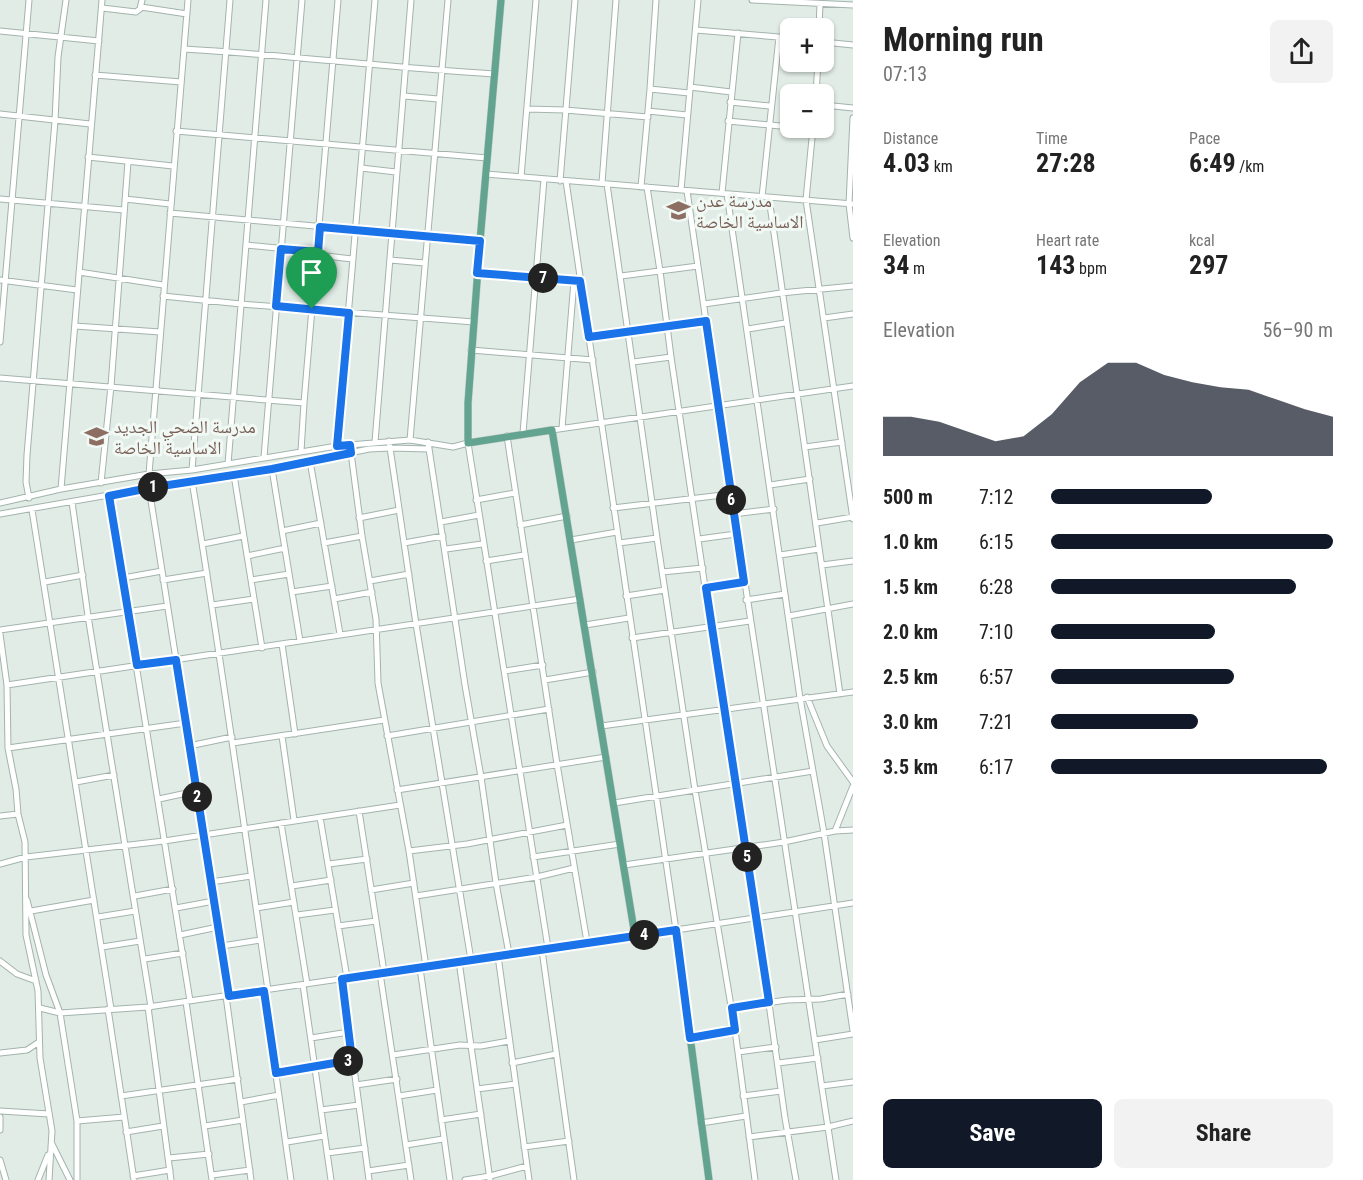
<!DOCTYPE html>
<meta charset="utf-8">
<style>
:root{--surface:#fff;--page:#f2f2f2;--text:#222;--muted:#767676;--accent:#111827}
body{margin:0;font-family:"Roboto Condensed","Noto Naskh Arabic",sans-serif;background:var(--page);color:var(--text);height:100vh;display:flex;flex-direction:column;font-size:22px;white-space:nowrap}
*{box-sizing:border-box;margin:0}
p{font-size:20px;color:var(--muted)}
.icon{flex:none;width:33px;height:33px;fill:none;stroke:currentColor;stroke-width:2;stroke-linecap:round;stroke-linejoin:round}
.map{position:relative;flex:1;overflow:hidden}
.side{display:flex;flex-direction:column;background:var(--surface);width:510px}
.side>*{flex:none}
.fabs{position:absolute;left:780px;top:18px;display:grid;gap:12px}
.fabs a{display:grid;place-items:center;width:54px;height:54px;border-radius:9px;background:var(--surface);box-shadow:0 2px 4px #0004;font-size:30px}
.pin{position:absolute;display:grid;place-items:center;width:51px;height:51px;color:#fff;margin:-62px -26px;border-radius:50% 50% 50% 0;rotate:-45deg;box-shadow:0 0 6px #0007}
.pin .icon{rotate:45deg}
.km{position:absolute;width:30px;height:30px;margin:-15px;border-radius:50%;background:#222;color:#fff;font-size:16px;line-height:30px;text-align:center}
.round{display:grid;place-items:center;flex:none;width:63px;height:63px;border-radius:9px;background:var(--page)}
.overview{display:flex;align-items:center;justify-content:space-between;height:102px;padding:0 30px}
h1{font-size:33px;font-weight:700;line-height:45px}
.metrics{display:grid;grid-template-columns:repeat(3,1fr);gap:9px;height:102px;padding:6px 30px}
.metrics div{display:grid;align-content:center}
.metrics b{font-size:26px;font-weight:700}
.metrics small{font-size:16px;font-weight:400}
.metrics p{font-size:16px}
.chart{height:168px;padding:12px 30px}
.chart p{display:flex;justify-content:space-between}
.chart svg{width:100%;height:108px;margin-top:6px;fill:var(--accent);opacity:.7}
.primary-button{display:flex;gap:12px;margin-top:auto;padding:12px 30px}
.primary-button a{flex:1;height:69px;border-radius:9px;background:var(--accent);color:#fff;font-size:24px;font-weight:700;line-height:69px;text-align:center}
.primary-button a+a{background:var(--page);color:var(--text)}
ul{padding:0 30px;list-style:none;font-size:20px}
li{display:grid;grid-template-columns:96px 72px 1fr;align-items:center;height:45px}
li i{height:15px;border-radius:8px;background:var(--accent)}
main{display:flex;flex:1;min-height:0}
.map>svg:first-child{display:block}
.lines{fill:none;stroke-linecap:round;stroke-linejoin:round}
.minor-casing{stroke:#a3b4ad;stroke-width:7}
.major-casing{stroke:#c1c9c6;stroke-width:8}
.minor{stroke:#fff;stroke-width:5}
.major{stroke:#63a490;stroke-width:7}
.route-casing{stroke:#fff;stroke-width:12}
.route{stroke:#1a73e8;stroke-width:8}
.labels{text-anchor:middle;stroke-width:6;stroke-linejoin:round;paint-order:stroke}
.education-label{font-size:18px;fill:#785e54;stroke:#f1f9f5;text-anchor:start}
</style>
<main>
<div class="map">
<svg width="853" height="1180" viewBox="0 0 853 1180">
<rect width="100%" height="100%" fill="#e1ece6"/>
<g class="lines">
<defs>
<path id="minor" d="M752,0L853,5
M141,7L187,14
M102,8L136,12L140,9L142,0
M819,28L820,4
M696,30L790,38
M0,31L99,41
M824,42L853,45
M184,49C288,55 391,68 494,74
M95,75L181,82
M690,87L731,92
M650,89L689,93
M816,94L818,62
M404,96L438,99
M730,102L770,106
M824,105L853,108
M527,109L565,110L648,117
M648,111L687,115
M0,114L90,124
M853,118L849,204L853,238
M728,121L812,129
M813,128L806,200L853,519
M176,131L487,158
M88,157L173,166
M361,168L396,172
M486,174L853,204
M521,177L536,0
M560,181L575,0
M566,181L676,930L853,903
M602,183L616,0
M607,184L657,538L695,790L735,1030L755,1180
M641,187L650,89L656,0
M647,187L660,271L671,357L723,709L757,918L785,1118L796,1180
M681,190L698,0
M687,191C734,521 786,850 836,1180
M722,193L738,33
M727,194L800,698L824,833L853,1031
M762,197L779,37
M769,198L840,694
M0,199L124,210
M125,199L170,204
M170,213L480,241
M246,245L318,252
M318,255L352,259
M390,260L425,263
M79,272L163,285
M477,273L575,281
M621,276L698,266
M0,280L77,290
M163,296L241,304L474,322
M704,304L781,293L853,286
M824,318L853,314
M75,326L160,332
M748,329L785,323
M589,337L706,321
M0,342L29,0
M471,350L593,360
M633,362L671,357
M0,378L304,403
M562,428L574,281
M552,430L853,386
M523,433L544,179
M507,436L557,764L587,942
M410,440L448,0
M389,441L416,624L471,960
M375,442L411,0
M428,442L465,685L481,777L496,883L509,954
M350,445L362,536L376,619L378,683L409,851L426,967
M337,446L375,0
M805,447L842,442
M301,451L304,403L338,0
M264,457L302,0
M310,461L340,634
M228,464L266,0
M272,469L300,641
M192,470L230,0
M149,474L188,0
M234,475L262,648
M192,481C220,650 243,820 268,990
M101,483L111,386L128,162
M770,485L810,479
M149,488L229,996
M61,489L102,0
M109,496L190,1001
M29,498L26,482L27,455L55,121L58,57L66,0
M476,500L515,493
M72,502L88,616L151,1007
M0,503L61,489L149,474L192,470L337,446L410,440L453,447L468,443L548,948
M613,508L731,494
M32,510L111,1009
M0,514L149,488L272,469L369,449L390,448L429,449
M733,514L774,509
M359,518L399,510
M441,522L479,515
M817,523L853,517
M520,525L567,516
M282,531L321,523
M699,539L736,534
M571,540L617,532
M324,543L362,536
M404,543L443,536
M619,543L657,538
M203,544L243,536
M446,549L482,544
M780,555L819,549
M247,556L285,548
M486,561L524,555
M822,565L853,561
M662,572L703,568
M123,578L162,571
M163,580L207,573
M251,580L289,574
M370,581L409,574
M45,582L83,575
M706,588L744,582
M292,592L332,586
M626,596L665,590
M334,599L372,592
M746,600L785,594
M212,605L254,599
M789,616L853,604
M585,625L629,618
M0,630L167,606
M0,634L7,685L8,748L16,789L18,814L25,842L26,935L38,991L40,1058L52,1131L49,1180
M632,638L750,621
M282,644L295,734
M505,671L543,665
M545,680L593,672
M7,685L580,599
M807,697L827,746L853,782
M601,726L853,692
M282,736L294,820
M387,736L549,709
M233,743L384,720
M189,746L232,737
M8,748L186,723
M76,782L114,775
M397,790L606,757
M159,799L196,791
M614,803L813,771
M359,811L384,972
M0,816L18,814
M320,817L347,978
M281,823L307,984
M835,831L853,830
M409,851L467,844L567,825
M533,857L620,844
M0,864L26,857L164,841L400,805
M329,864L367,859
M624,865L784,842L835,831L853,786
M211,882L251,876
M292,886L331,880
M371,890L414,883
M135,896L173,889
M416,896L537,877L574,868
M27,900L46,975L60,1013L77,1121V1180
M176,908L214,901
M256,908L294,902
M31,911L94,900
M297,915L335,910
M98,917L135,911
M338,926L376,921
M180,935L218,927
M222,946L260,940
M102,947L140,941
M542,950L574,1180
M498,956L529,1180
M145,959L183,953
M0,961L17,974L36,981
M459,961L490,1180
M420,968L450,1180
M380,973L411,1180
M342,979L369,1180
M303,985L331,1180
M264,991L291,1180
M226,996L251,1180
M186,1002L212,1180
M148,1007L171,1180
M40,1008L60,1013L148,1007L635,936
M732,1008L787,1000L821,999L848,994
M108,1009L134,1180
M311,1038L349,1032
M690,1038L735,1030
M815,1040L853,1034
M738,1052L776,1047
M0,1053L27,1050L39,1042
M393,1055L460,1045L481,1046L509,1041
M512,1063L556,1054
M778,1063L818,1058
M276,1073L353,1060
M356,1085L397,1079
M822,1086L853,1082
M477,1089L515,1084
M121,1096L238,1079
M399,1096L437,1090
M743,1096L781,1091
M241,1102L279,1095
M321,1110L359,1105
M0,1111L49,1114
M0,1117V1130
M441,1120L481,1114
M77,1121L124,1117
M701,1123L746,1116
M205,1126L243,1120
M126,1132L163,1126
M749,1137L828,1127L853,1121
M287,1142L324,1136
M52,1144L70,1180
M406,1145L443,1139
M524,1147L569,1141
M327,1153L365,1148
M169,1158L209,1154
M0,1160L6,1180
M368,1171L409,1165
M212,1175L250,1170
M133,1176L170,1170
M38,1180L48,1155
M465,1180L490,1176L527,1166"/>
<path id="major" d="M501,0L480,241L468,403V443L552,430L635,936L676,930L709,1180"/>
</defs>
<use href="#minor" class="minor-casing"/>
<use href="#major" class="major-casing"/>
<use href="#minor" class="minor"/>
<use href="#major" class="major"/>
</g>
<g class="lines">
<defs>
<path id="route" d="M320,227L480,241L477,273L580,281L589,337L706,321L744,582L706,588L769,1002L732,1008L735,1030L690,1038L676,930L342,979L352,1060L276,1073L264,991L229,996L176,660L137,665L109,496L149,488L272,469L351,453L350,445L337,446L349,313L276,306L281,249L318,252Z"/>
</defs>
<use href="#route" class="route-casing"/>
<use href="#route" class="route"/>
</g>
<defs>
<symbol id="school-bare" viewBox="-9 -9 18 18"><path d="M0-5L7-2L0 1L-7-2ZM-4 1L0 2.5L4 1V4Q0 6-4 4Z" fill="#8d6e63" stroke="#f1f9f5" stroke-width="2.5" paint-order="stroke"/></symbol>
</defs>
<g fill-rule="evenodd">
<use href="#school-bare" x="662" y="194" width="33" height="33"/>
<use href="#school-bare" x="80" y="420" width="33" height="33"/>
</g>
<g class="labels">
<g class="education-label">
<text x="696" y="207">مدرسة عدن<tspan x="696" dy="21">الاساسية الخاصة</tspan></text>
<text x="114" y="433">مدرسة الضحي الجديد<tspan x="114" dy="21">الاساسية الخاصة</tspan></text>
</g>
</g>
</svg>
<div class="fabs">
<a>+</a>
<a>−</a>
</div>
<div class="pin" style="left:312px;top:309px;background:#1e9e55"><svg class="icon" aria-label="arrive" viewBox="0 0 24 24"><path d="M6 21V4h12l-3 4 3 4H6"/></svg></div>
<b class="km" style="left:153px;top:487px">1</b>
<b class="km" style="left:197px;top:797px">2</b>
<b class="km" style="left:348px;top:1061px">3</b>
<b class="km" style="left:644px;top:935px">4</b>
<b class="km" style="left:747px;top:857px">5</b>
<b class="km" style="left:731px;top:500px">6</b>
<b class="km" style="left:543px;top:278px">7</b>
</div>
<section class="side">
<div class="overview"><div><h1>Morning run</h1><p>07:13</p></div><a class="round"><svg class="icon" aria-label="share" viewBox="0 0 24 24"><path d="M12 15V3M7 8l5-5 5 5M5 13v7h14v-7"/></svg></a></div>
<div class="metrics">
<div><p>Distance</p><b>4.03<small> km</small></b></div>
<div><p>Time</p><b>27:28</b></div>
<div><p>Pace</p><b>6:49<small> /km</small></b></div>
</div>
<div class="metrics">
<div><p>Elevation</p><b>34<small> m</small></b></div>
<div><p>Heart rate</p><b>143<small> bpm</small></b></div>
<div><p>kcal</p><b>297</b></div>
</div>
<div class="chart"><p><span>Elevation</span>56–90 m</p>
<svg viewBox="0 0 160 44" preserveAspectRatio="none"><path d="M0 44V28L10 28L20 30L30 34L40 38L50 36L60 27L70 14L80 6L90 6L100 11L110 14L120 16L130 17L140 21L150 25L160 28V44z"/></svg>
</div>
<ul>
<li><b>500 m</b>7:12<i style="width:57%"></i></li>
<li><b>1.0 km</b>6:15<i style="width:100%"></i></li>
<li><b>1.5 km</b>6:28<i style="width:87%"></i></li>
<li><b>2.0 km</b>7:10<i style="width:58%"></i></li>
<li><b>2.5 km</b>6:57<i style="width:65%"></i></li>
<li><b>3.0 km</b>7:21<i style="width:52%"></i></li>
<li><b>3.5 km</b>6:17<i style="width:98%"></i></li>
</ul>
<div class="primary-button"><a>Save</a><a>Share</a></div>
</section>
</main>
